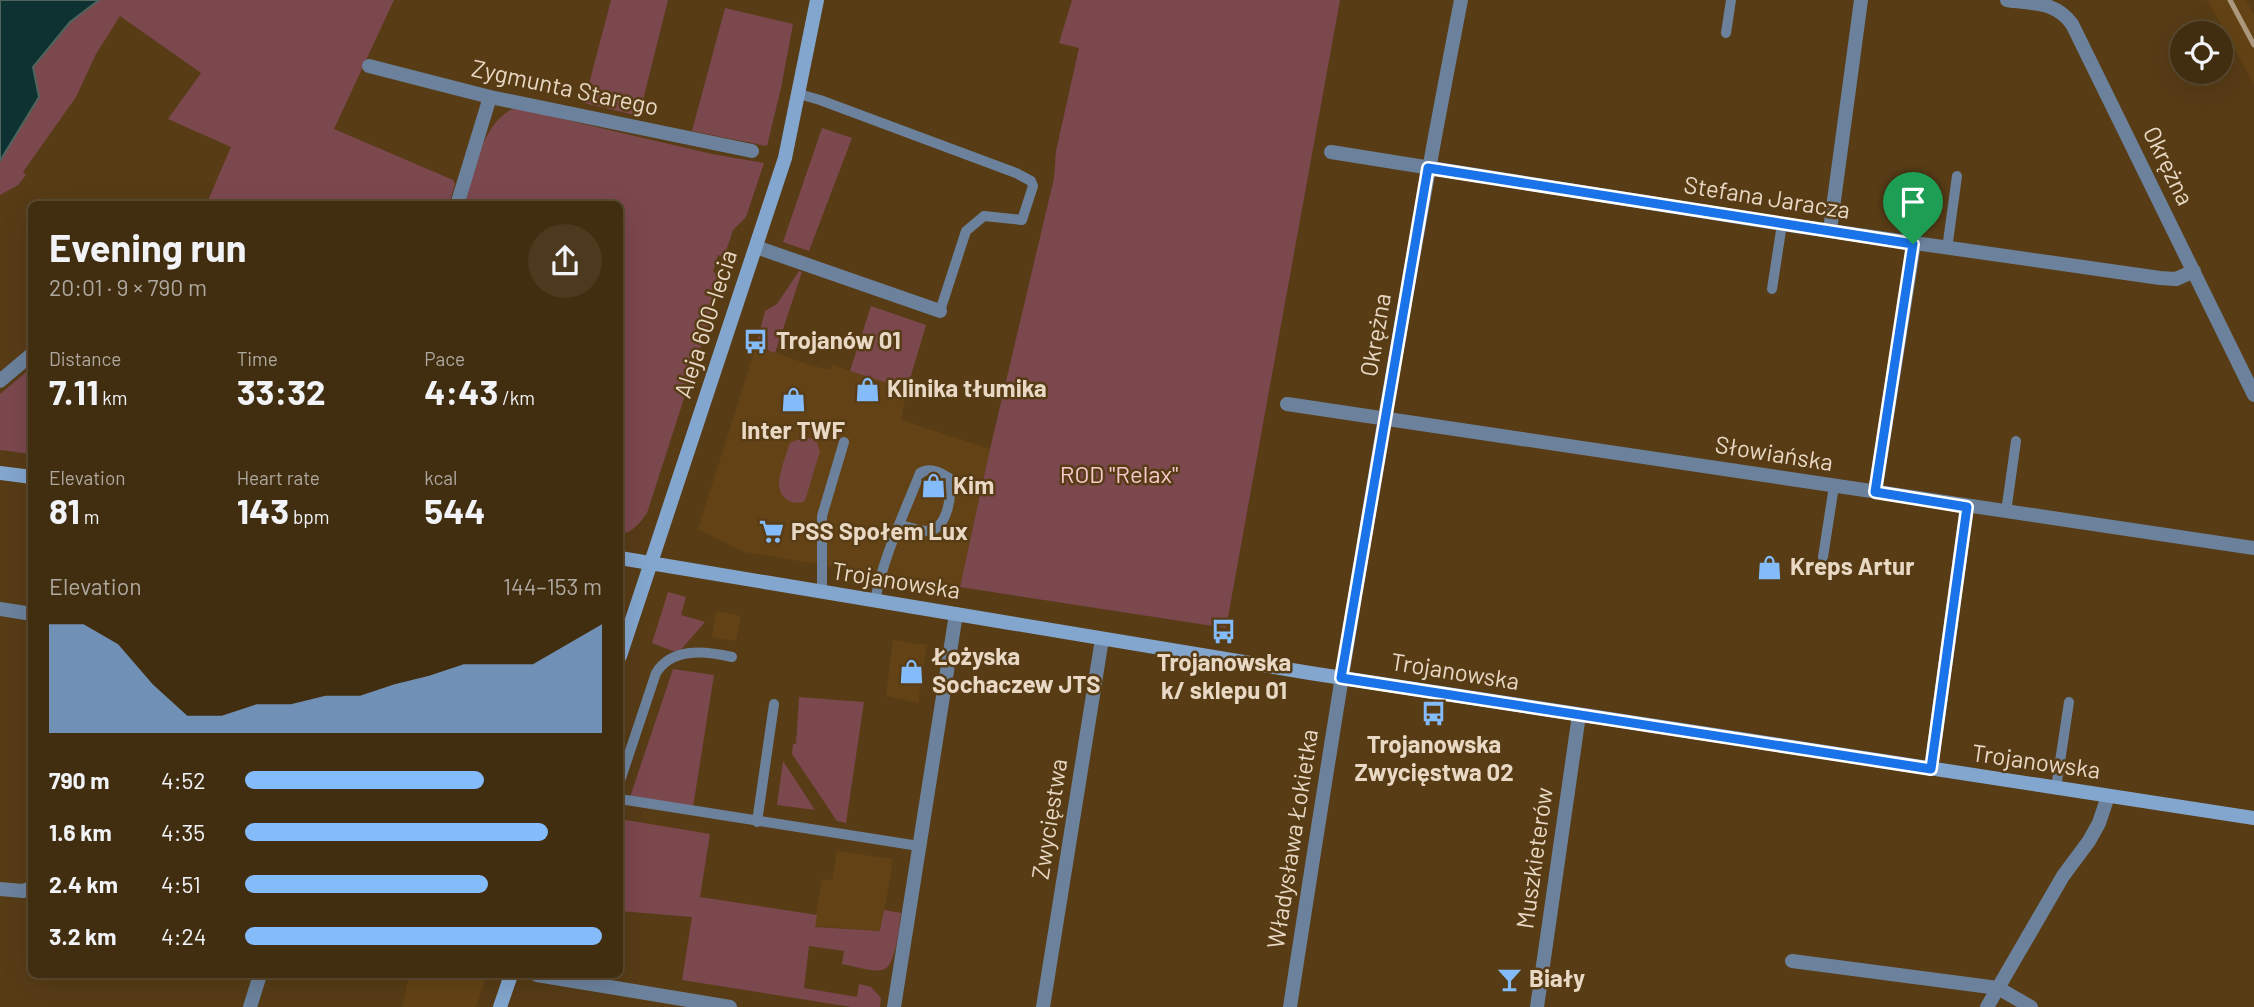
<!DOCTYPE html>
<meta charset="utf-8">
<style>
:root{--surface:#412d10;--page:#4c391e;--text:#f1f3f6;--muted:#aea89f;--line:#5a4930;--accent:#84bcfb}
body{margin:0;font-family:Barlow,sans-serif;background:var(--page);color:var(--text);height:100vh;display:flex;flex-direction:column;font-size:26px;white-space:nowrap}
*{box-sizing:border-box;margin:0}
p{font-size:23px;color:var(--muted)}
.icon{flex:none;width:38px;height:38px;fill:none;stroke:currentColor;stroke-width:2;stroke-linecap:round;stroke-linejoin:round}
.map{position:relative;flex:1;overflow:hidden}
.drawer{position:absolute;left:28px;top:201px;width:595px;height:777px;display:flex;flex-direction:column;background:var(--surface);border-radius:10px;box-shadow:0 7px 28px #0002,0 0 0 2px var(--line)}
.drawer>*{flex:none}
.tools{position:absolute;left:2170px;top:21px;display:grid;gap:14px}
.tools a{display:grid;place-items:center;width:63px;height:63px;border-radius:50%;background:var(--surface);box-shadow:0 7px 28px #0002,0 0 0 2px var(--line);font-size:35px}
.pin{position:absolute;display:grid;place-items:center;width:60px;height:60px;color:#fff;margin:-72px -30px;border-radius:50% 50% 50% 0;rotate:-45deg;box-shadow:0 0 7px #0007}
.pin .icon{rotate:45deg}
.round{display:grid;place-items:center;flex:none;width:74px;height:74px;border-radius:37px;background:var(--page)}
.headline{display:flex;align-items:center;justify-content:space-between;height:119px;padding:0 21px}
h1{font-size:38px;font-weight:700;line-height:52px}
.stats{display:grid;grid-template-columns:repeat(3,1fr);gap:10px;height:119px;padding:7px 21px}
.stats div{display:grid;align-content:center}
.stats b{font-size:35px;font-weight:700}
.stats small{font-size:19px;font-weight:400}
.stats p{font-size:19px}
.chart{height:196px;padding:14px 21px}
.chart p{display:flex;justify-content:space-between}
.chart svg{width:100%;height:126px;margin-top:7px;fill:var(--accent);opacity:.7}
ul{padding:0 21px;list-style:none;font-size:23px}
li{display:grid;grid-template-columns:112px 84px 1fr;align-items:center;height:52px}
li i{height:18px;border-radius:9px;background:var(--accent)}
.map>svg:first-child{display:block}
.built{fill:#634315}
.green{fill:#7b484e}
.water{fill:#0d3231;stroke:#4f645d;stroke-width:2}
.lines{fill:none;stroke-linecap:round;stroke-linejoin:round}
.lane{stroke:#6c829c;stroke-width:10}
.street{stroke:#6c829c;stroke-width:14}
.secondary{stroke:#83a6ce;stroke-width:14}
.rail{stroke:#ac987c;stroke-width:5}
.route-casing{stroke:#fff;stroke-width:14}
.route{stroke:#1a73e8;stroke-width:9}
.labels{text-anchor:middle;stroke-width:5;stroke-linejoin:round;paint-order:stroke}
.street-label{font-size:24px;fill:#e8d8c4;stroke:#573c16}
.poi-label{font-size:24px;font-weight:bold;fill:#e8d8c4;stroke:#573c16;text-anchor:start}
.park-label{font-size:24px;fill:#f7c9cc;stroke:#573c16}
</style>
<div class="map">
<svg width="2254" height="1007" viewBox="0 0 2254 1007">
<rect width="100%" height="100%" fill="#573c16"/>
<path class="built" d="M2207,0H2246L2254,15V84Z
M756,346L810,365L830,370L833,365L907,389L901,420L990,449L960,587L744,552L698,529Z
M716,611L741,616L736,641L712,637Z
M893,640L927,645L918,703L886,696Z
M837,851L893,859L881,931L814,926L822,879L832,880Z
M409,975H487L476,1007H402Z"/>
<path class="green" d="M99,0H394L334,129L453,180L455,184L449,205H206L231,147L168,119L201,73L120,16L96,54L76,97L23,172L26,175L18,185L0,195V161L39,97L33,67L70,22Z
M611,0H668L639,116L584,103Z
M1072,0H1340L1226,628L960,587L990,449L1054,178L1056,151L1079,48L1059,43Z
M725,8L793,24L781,88L767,146L692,131Z
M515,108L712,154L764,163L746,217L733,230L724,257L718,255L713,272L718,274L713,292L710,318L647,513C639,524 633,532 620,535V205H464C474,173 482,121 515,108Z
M822,128L852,138L809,251L783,242Z
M799,271L802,272L775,353L756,346L765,311L777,304Z
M871,306L926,325L907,389L850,371Z
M31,368V454L0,450V394Z
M805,437L816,440L820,451L805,501C792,507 778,498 779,482C780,470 786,455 790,443Z
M668,592L686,597L681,615L705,622L678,653L652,643Z
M673,669L714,675L693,807L630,797Z
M799,697L864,702L846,823L837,821L792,754L793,744H796Z
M783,761L815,810L777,805Z
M620,819L710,834L700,897L817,915L815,927L880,931L884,910L901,913C899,926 896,969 882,970C870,972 854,966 842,964L844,951L809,946L804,988L857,997L859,984L871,987L881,998L880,1007H851L682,980L692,917L620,911Z"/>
<path class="water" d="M0,0H99L70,22L33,67L39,97L0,161Z"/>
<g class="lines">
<path class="lane" d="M1726,33L1731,0
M799,94L820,100L1016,173L1031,181L1033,186L1022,220L984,216L966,231L940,311
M1947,249L1957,176
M1772,289L1782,224
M2006,512L2016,441
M1823,557L1834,486
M822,592V516L844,442
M875,601C883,557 904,514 920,473C930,467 940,472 949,478C953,492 948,529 928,531C919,531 909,527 900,525
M620,781L656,673C672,647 705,651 732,657
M2056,788L2069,702
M620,799L919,846
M757,822L774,704"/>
<path class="street" d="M2007,0C2033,4 2055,1 2072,24L2254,395
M369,66L490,97L752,151
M1331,152L1782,224L2160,278L2176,279L2194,271
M457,205L490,97
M1830,230L1861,0
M756,247L940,311
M0,381L32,354
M1287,404L2254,548
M1875,492L1914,244
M0,609L32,614
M1931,769L1967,507
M0,889L23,891L32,888
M1792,961L1998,988L2031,1007
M537,975L730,1007
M250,1007L260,975
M894,1007L956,614
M1043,1007L1102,639
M1290,1007C1342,670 1396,334 1461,0
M1537,1007L1579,715
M1987,1007L2063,876L2089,841L2099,823L2108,796"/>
<path class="secondary" d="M0,473L32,477
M620,558L1310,673L2254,818
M620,656L785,158L817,0
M500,1007L511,975"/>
<path class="rail" d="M2230,0L2254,45"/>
</g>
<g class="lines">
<defs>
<path id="route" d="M1428,168L1913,244L1875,492L1967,507L1931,769L1341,678Z"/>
</defs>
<use href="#route" class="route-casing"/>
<use href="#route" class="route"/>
</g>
<defs>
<symbol id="bus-bare" viewBox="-9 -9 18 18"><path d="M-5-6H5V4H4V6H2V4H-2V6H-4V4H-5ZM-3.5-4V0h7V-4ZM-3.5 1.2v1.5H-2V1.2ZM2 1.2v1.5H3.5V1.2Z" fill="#84bcfb" stroke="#573c16" stroke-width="2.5" paint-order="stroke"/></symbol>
<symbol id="shop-bare" viewBox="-9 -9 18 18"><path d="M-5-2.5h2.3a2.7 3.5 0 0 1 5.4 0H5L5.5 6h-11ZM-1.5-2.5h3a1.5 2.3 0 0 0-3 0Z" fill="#84bcfb" stroke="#573c16" stroke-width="2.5" paint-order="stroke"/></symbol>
<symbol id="supermarket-bare" viewBox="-9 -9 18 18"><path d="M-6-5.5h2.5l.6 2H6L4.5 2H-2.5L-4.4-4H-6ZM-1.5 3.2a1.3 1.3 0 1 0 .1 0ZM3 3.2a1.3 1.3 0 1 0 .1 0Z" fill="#84bcfb" stroke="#573c16" stroke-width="2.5" paint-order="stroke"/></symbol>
<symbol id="bar-bare" viewBox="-9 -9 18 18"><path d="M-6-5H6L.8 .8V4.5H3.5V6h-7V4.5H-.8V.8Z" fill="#84bcfb" stroke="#573c16" stroke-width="2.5" paint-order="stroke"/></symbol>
</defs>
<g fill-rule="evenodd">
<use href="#bus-bare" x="738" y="324" width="35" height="35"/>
<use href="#shop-bare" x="850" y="372" width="35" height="35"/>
<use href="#shop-bare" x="776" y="382" width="35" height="35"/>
<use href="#shop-bare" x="916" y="468" width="35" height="35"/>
<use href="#supermarket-bare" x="754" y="514" width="35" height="35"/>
<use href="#shop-bare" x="1752" y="550" width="35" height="35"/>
<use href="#bus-bare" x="1206" y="614" width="35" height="35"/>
<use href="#shop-bare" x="894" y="654" width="35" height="35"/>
<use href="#bus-bare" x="1416" y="696" width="35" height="35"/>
<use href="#bar-bare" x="1492" y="962" width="35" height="35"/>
</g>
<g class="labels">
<g class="street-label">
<text transform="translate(565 88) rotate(12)" y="8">Zygmunta Starego</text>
<text transform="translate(2168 166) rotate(64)" y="8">Okrężna</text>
<text transform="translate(1767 198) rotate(9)" y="8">Stefana Jaracza</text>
<text transform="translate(706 324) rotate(-72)" y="8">Aleja 600-lecia</text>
<text transform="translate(1376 335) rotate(-80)" y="8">Okrężna</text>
<text transform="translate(1774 454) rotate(9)" y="8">Słowiańska</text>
<text transform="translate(896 581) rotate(9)" y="8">Trojanowska</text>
<text transform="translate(1455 672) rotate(9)" y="8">Trojanowska</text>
<text transform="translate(2036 762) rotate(8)" y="8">Trojanowska</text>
<text transform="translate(1050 819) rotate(-81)" y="8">Zwycięstwa</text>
<text transform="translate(1293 839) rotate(-81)" y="8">Władysława Łokietka</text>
<text transform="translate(1535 858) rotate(-82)" y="8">Muszkieterów</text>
</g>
<g class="poi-label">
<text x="776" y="349">Trojanów 01</text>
<text x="887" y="397">Klinika tłumika</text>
<text x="793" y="439" text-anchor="middle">Inter TWF</text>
<text x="953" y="494">Kim</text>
<text x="791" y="540">PSS Społem Lux</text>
<text x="1790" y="575">Kreps Artur</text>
<text x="932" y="665">Łożyska<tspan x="932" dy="28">Sochaczew JTS</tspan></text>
<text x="1224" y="671" text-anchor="middle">Trojanowska<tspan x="1224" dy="28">k/ sklepu 01</tspan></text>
<text x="1434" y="753" text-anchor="middle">Trojanowska<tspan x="1434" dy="28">Zwycięstwa 02</tspan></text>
<text x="1529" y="987">Biały</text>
</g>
<g class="park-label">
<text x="1119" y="483">ROD "Relax"</text>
</g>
</g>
</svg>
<div class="tools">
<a><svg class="icon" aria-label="locate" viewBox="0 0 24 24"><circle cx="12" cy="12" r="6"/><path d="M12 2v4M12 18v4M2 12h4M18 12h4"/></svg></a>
</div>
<div class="pin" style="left:1913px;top:244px;background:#1e9e55"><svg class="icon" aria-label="arrive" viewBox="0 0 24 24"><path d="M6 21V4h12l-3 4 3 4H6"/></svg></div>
<section class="drawer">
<div class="headline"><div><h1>Evening run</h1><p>20:01 · 9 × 790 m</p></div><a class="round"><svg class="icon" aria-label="share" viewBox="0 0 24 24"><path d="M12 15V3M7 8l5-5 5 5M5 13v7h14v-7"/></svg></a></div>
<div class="stats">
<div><p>Distance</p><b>7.11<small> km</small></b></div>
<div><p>Time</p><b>33:32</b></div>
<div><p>Pace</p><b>4:43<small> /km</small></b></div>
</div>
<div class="stats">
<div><p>Elevation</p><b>81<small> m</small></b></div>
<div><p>Heart rate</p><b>143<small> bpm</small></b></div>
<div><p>kcal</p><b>544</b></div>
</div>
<div class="chart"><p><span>Elevation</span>144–153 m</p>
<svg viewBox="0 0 160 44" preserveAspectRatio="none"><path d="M0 44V6L10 6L20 13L30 27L40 38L50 38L60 34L70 34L80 31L90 31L100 27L110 24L120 20L130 20L140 20L150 13L160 6V44z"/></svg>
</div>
<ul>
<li><b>790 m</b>4:52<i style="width:67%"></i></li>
<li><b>1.6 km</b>4:35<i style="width:85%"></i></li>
<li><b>2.4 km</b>4:51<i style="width:68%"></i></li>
<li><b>3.2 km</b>4:24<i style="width:100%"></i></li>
</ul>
</section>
</div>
